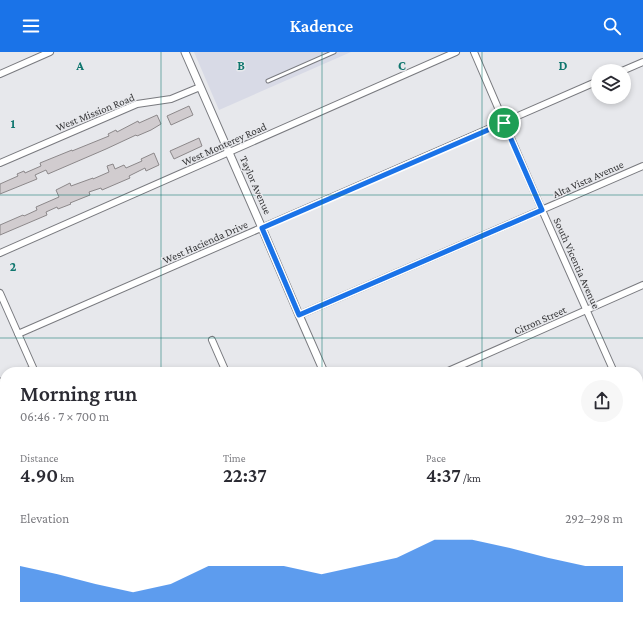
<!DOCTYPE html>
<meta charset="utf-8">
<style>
:root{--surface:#fff;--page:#f7f7f7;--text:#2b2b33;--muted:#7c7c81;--accent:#1a73e8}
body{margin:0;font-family:"Crimson Pro",serif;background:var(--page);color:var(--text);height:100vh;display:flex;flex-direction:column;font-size:15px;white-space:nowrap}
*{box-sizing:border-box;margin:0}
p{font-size:13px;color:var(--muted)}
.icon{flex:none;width:22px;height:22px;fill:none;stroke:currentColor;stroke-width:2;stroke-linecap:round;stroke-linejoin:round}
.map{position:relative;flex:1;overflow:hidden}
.drawer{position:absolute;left:0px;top:315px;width:643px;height:256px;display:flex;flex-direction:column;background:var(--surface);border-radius:16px 16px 0 0;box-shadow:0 2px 6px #0003}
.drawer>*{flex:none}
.fabs{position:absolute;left:591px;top:12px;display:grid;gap:8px}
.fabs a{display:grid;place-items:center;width:40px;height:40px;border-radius:50%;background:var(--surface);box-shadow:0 2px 6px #0003;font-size:20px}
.pin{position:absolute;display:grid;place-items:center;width:34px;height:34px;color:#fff;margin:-17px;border:2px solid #fff;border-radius:50%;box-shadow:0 1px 4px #0007}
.round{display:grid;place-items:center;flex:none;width:42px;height:42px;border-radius:21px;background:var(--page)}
.summary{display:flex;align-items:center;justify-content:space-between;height:68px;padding:0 20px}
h1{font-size:22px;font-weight:600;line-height:30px}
.figures{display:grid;grid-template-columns:repeat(3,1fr);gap:6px;height:68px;padding:4px 20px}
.figures div{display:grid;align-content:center}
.figures b{font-size:20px;font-weight:600}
.figures small{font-size:11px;font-weight:400}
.figures p{font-size:11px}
.chart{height:112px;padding:8px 20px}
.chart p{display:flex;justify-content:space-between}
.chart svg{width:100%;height:72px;margin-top:4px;fill:var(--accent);opacity:.7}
header{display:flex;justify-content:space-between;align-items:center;height:52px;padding:0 20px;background:var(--accent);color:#fff;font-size:18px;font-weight:600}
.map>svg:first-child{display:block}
.built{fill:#d8dae6}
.building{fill:#d1cccf;stroke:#8c888a}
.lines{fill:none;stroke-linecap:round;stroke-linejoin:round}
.service-casing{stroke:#797a7f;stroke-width:5}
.minor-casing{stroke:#797a7f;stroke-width:8}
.tertiary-casing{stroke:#797a7f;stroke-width:9}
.service{stroke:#fff;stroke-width:3}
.minor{stroke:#fff;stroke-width:6}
.tertiary{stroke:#fff;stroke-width:7}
.route-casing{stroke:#fff;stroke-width:8}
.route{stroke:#1a73e8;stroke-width:5}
.grid{fill:none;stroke:#0f766e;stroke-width:1;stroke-opacity:0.55}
.labels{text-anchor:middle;stroke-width:3;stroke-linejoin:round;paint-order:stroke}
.street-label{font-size:11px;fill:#363638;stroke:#e7e8ec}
.grid-label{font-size:13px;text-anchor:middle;font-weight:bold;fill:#0f766e;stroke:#e7e8ec;stroke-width:3;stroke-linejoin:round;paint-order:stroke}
</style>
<header><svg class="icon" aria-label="menu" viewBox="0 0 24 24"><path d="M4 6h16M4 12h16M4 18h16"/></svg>Kadence<svg class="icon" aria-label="search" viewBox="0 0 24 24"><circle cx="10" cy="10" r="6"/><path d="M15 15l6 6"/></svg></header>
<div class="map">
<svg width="643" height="571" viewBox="0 0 643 571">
<rect width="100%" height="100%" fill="#e7e8ec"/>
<path class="built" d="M194,0H351L219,58Z"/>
<path class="building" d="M189,54L193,63L171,73L167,64Z
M157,63L161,72L151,78L137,84L136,83L106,97L48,122L46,118L35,123L37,127L0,142V132L18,124L17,122L24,119L25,121L41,114L40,111L72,98V99L109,84L108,82L116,78L117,80L138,69L139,71Z
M199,86L202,94L174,107L170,99Z
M154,101L159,113L146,119L145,116L129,124L130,126L102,138L101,136L89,140L90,143L70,151L71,152L58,157L57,155L46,160L47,163L0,183V173L23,163L24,164L37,158L36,155L59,145L56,138L70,131L71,134L93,126V127L109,120L107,114L113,112L115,117L124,113L126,116L142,109L141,107Z"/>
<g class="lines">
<defs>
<path id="service" d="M268,29L334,0
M5,571L16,566"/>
<path id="minor" d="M474,0L542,158L614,320
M622,19L643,10
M0,22L50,0
M0,111L137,52L171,47L200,35
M0,201L456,0
M0,241L35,320
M299,263L643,114
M18,282L598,29
M212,288L226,320
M25,320L33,317
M446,320L643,233
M0,330L5,328
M638,377L643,390
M0,423L5,421
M0,514L5,512
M638,543L643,541
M142,566L145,571
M535,566L537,571
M582,571L593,566"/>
<path id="tertiary" d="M185,0L262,176L299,263L324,320
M433,566L435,571"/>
</defs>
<use href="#service" class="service-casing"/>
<use href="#minor" class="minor-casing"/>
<use href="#tertiary" class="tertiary-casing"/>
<use href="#service" class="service"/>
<use href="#minor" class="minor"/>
<use href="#tertiary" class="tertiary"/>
</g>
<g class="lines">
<defs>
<path id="route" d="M504,71L542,158L299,263L262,176Z"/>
</defs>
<use href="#route" class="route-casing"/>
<use href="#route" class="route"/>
</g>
<path class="grid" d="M161,0V320M322,0V320M482,0V320M0,143H643M0,286H643M0,428H5M638,428H643M161,566V571M322,566V571M482,566V571"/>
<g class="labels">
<g class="street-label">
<text transform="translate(95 60) rotate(-22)" y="4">West Mission Road</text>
<text transform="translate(224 92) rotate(-24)" y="4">West Monterey Road</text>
<text transform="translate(588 127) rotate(-24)" y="4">Alta Vista Avenue</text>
<text transform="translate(256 133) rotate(66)" y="4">Taylor Avenue</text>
<text transform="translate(205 190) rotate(-24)" y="4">West Hacienda Drive</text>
<text transform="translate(577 211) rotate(66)" y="4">South Vicentia Avenue</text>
<text transform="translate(540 268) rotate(-24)" y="4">Citron Street</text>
</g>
</g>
<g class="grid-label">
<text x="80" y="18">A</text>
<text x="241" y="18">B</text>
<text x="402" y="18">C</text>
<text x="563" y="18">D</text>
<text x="13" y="76">1</text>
<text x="13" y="219">2</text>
</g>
</svg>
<div class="fabs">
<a><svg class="icon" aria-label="layers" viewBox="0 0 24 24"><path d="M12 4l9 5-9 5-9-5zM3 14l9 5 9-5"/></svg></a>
</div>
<div class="pin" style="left:504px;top:71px;background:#1e9e55"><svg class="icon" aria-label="arrive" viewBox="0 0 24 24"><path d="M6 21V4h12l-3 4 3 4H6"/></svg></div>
<section class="drawer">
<div class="summary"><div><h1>Morning run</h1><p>06:46 · 7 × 700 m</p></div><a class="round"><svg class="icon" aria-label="share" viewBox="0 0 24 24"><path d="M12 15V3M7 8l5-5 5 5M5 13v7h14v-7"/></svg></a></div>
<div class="figures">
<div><p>Distance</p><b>4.90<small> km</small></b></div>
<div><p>Time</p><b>22:37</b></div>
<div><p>Pace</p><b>4:37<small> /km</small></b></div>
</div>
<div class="chart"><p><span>Elevation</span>292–298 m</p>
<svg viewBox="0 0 160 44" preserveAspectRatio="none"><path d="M0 44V22L10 27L20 33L30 38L40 33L50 22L60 22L70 22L80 27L90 22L100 17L110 6L120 6L130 11L140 17L150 22L160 22V44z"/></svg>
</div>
</section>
</div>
